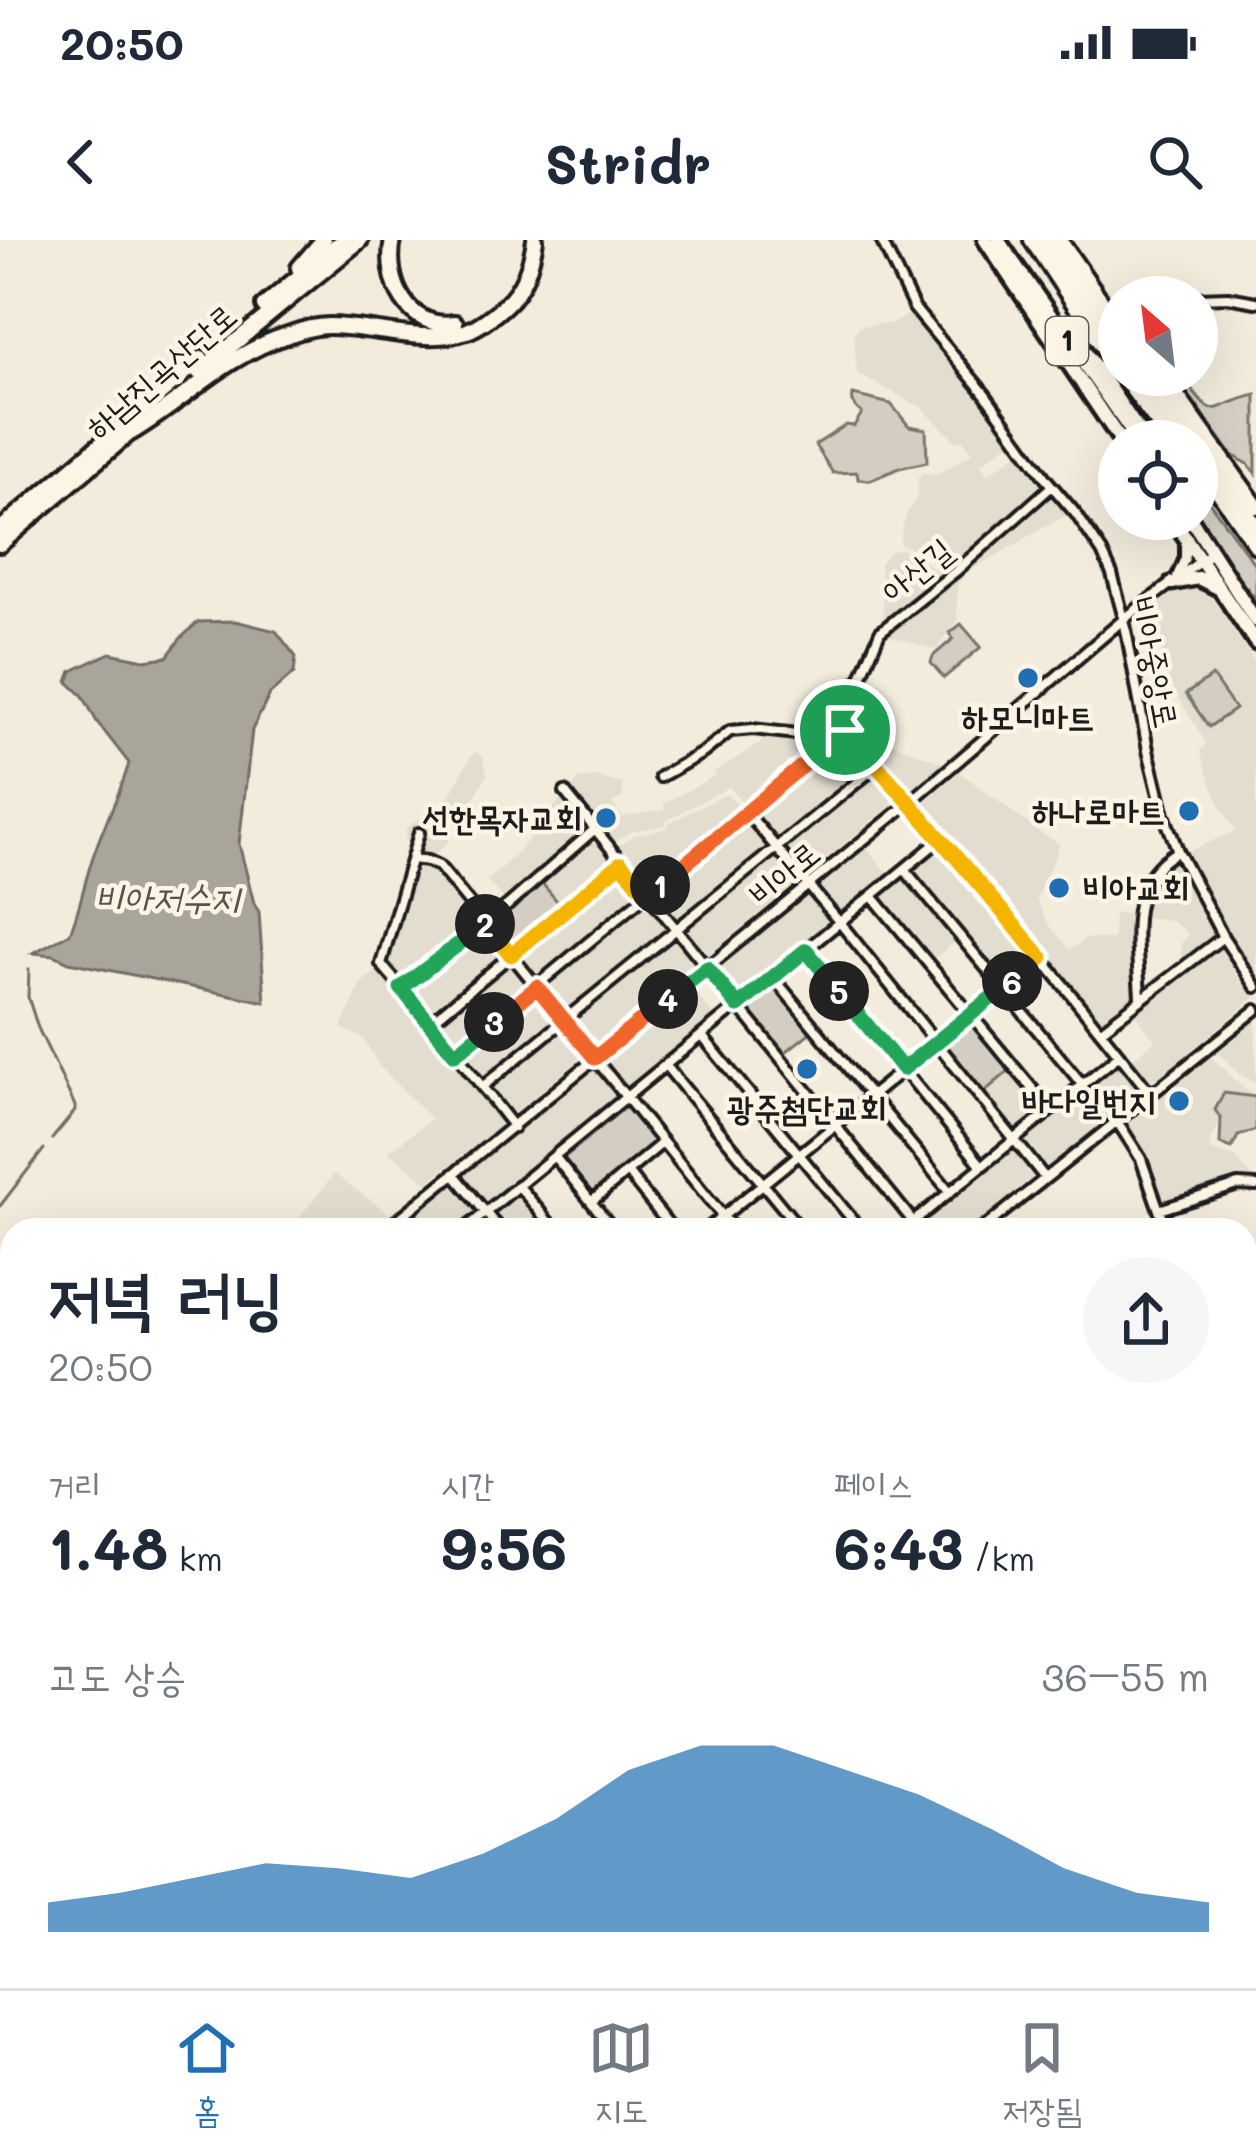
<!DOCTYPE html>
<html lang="ko">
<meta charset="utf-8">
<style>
:root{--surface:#fff;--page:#f6f6f7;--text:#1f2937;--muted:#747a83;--line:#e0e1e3;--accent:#1f6fb2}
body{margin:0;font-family:Mali,"Poor Story",sans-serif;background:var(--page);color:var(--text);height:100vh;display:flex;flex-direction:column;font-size:45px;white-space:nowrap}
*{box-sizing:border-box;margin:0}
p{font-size:39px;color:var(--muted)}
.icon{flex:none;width:66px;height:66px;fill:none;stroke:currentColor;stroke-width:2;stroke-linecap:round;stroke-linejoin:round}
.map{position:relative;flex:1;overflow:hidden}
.sheet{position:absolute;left:0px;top:978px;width:1257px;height:771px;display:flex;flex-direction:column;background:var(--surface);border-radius:36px 36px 0 0;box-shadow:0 12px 48px #0002}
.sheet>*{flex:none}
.needle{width:78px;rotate:332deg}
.tools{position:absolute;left:1098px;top:36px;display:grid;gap:24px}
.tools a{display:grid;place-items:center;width:120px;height:120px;border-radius:50%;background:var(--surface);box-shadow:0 12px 48px #0002;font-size:60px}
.pin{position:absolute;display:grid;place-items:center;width:102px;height:102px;color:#fff;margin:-51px;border:6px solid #fff;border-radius:50%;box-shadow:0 3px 12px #0007}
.km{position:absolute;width:60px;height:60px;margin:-30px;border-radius:50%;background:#222;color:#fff;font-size:33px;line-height:60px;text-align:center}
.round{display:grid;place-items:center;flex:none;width:126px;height:126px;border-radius:63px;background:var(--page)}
.head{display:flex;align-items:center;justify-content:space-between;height:204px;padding:0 48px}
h1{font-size:66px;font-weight:800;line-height:90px}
.stats{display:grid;grid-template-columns:repeat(3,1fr);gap:18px;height:204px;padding:12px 48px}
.stats div{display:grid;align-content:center}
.stats b{font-size:60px;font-weight:800}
.stats small{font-size:33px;font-weight:400}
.stats p{font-size:33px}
.chart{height:336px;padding:24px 48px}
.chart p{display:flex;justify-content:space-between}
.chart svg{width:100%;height:216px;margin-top:12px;fill:var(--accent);opacity:.7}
.status{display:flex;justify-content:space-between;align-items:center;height:84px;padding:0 60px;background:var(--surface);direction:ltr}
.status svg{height:33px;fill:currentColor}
header{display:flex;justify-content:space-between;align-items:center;height:156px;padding:0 48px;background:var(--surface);font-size:54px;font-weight:800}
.tabs{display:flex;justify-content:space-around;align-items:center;height:168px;border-top:3px solid var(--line);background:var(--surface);font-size:33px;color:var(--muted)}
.tabs a{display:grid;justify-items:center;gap:6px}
.tabs .on{color:var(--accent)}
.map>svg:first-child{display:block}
.built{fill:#e3ddcf}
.green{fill:#d3cec1;stroke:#78756e;stroke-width:3}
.water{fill:#aaa59b;stroke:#716e68;stroke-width:3}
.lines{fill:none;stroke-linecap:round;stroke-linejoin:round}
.stream{stroke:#716e68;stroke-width:3}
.river{stroke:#aaa59b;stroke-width:15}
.street-casing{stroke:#1c1c1c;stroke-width:16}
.secondary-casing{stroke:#1c1c1c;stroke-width:20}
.primary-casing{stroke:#1c1c1c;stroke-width:21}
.highway-casing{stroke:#1c1c1c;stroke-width:22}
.street{stroke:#fcf5e5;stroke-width:8}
.secondary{stroke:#fcf5e5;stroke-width:10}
.primary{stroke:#fcf5e5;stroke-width:12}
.highway{stroke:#fcf5e5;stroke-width:14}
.split-1-casing{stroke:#fff;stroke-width:24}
.split-2-casing{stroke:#fff;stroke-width:24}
.split-3-casing{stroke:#fff;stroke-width:24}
.split-4-casing{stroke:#fff;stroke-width:24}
.split-5-casing{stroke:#fff;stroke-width:24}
.split-6-casing{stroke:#fff;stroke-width:24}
.split-7-casing{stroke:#fff;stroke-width:24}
.split-8-casing{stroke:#fff;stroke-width:24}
.split-1{stroke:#f0652b;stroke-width:15}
.split-2{stroke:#f5b400;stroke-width:15}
.split-3{stroke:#22a559;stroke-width:15}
.split-4{stroke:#f0652b;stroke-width:15}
.split-5{stroke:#22a559;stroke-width:15}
.split-6{stroke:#22a559;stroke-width:15}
.split-7{stroke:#f5b400;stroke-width:15}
.split-8{stroke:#f5b400;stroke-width:15}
.poi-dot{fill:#1f6fb2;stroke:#fcf5e5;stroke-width:4.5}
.labels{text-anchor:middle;stroke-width:9;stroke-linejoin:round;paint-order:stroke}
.shield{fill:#fcf5e5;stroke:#5f5d58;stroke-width:3}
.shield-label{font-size:30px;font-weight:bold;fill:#1c1c1c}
.street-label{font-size:33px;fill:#1c1c1c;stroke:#fcf5e5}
.poi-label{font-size:33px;font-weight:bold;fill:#1c1c1c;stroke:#fcf5e5;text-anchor:end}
.water-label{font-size:36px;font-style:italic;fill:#55534f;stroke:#fcf5e5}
</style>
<div class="status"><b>20:50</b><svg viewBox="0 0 49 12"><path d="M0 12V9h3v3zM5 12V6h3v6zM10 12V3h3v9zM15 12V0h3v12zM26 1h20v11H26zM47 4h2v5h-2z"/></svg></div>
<header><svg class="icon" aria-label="back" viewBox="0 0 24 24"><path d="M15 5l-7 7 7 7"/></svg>Stridr<svg class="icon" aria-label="search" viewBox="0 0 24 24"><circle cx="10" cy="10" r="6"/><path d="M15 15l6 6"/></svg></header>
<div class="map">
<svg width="1256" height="1748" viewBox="0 0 1256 1748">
<rect width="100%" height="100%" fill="#f3ecdd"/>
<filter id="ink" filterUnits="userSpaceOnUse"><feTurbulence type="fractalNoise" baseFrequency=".00833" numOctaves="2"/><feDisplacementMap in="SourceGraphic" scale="24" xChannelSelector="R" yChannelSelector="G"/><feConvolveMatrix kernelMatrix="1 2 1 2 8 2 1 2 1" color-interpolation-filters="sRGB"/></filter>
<g filter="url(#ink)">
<path class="built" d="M913,72L1011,201L981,224L987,235L1018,213L1041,247L965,318L951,326L934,324L918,310L900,305L901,293L906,275L918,255L917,239L923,232L936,235L972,213L963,200L956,201L919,165L910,162L857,133L854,94L859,86L893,83Z
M1049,253L1070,273L964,334L957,346V382L936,410L884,394Z
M900,309L916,314L932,328L947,332L884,383L880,324L889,312Z
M1195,344L1211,356L1256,424V734L1229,695L1187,612L1235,591L1217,559L1201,515L1200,511L1206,503L1168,440L1154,368L1179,347Z
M861,490L943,523L912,551L907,552L859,498Z
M835,494L751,565H745L729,547L667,580L666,585L630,592L616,601L607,600L568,551L579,539L595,537L622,544L623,557L612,563L623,577L662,570L665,569L663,564L715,536L714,532L773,495L794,498Z
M845,499L851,500L869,521L868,527L782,598L777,597L759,575L760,569Z
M474,511L483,517L487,535L475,557L447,584L452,592L447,603L432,617L421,616L419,607L422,593L414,591L411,601L405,600L406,587L431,573L450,555Z
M959,532L1041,593L1060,604L1036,659L1048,683L1069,709L1082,702L1083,699H1113L1114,673L1132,674L1134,752L1131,762L1107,781H1100L926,564V560Z
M871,535H877L895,557L894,563L808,633H803L786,611V605Z
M727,554L739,567L738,576L652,646L644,645L618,613V607L634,595L667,588L670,582Z
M563,556L588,585L582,594L509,660H505L487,641L521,609Z
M743,581L750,582L767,602L766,609L680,679H673L657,659L658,651Z
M590,599L598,600L614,619L613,626L563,668L540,641Z
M864,605L890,636L845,674L838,673L819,650V642Z
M935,611H942L1028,716L1027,721L1005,739H1000L914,633V628Z
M771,617H777L794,639V645L708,715H703L685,692L686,687Z
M1173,619L1213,696L1185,721L1181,715V704L1187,695L1183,689L1170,680L1146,677L1150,651L1158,629Z
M414,624L433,627L476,680L475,685L404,742L400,740L385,721Z
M617,634H625L639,651L637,659L541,738L534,737L520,720V713Z
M901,638H907L957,700L930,722L880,661V655Z
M803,656L811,657L830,681V687L743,756H736L717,732L718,724Z
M644,663L650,664L665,682L664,690L568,770H562L546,751V745Z
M481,691H485L503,713V718L436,774L427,773L411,754L412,748Z
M669,698L677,699L695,720L694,726L598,805L589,804L573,784L574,777Z
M1217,703L1241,742L1255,757L1159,838L1149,839L1133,819L1155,801L1133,771Z
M508,722H513L531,744L530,749L463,805L454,804L438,785L439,779Z
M380,730L503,879L499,888L427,942L388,912L431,879L379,826L364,799L341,788L362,742Z
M690,746L716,778L630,848L627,847L606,822L607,814Z
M533,754L539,755L557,777V781L489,837L480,836L465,818V810Z
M1256,780V843L1240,835L1217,812Z
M560,789L566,790L584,811V816L516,872L508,871L492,853V845Z
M1210,816L1254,857L1221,879L1208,909L1236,917L1253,938L1237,939L1163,962L1139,908L1124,886Z
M1111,825L1118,826L1135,847L1134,856L1049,926H1041L1022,902L1023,897Z
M1010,830L1039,865V874L1019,890L1012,889L983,853Z
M586,831H594L614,855L613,862L488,964H485L464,938L465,931Z
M1009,907L1016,908L1034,930V936L969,990H925L921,979Z
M334,934L390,974L372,990H289Z
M448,945H456L475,969V975L457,990H393Z
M514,953L522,954L551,990H503L494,979L495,970Z
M367,1737H674L664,1748H357Z
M698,1737H780L802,1748H688Z"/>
<path class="green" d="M1175,135H1181C1218,186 1205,167 1256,155V234L1248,224L1232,215Z
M853,155L891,164L909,186L926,189L927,222L899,228L871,240L858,239L857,232L833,233L815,205L846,185L854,186L862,173C856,168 851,164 853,155Z
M1197,245L1256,326V359L1246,347L1231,335L1197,279Z
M961,384L981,407L944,438L931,423L933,416L953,399L950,393Z
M1212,436L1235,469L1209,487L1186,454Z
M540,641L563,668L516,707L509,706L493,687L494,680Z
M768,745L775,746L812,791L782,815L746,770L747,762Z
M967,784L974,785L1010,830L983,853L946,807V802Z
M1224,853L1256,857V890L1238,896L1232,908L1220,904L1221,879L1215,870Z
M624,868L628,869L653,899L652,905L596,952H589L565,923V917Z
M780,1737H888L898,1748H802Z"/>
<path class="water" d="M235,381L276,391L296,417L294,433L270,454L252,490L239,604L254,663L259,672L265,762L69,722L54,715L33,713L70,693C81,666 85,638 95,611C105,581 121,553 129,523L97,482L83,456L68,442L72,431L110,413L145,420L167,417L181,398L198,382Z"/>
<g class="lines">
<path class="stream" d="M29,729L28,757L38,788L75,866V871L52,899
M0,966L44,909"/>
<path class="river" d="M0,1617L12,1627
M156,1737L170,1748"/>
<defs>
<path id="street" d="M881,0L914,68L985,154L1046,239L1076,274L1102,312L1112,334L1124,379L1148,510L1164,575L1178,611L1223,697L1256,747
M1197,58L1228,57L1256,62
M1075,85L1071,88L1148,201
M1177,336L1185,318V300
M845,490L1007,675L1151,854
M845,490L846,473L880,392L956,331L1052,246
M660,537L704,512L730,491L753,489L797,494L821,490H844
M565,552L920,990
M747,573L841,684L1045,938
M419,593L381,724L431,782L514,887
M412,619L427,621L439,626L734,990
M905,630L1082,844
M873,657L1050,870
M806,710L982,926
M773,737L950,952
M401,748L508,665L595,589
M1140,758C1138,703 1122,643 1178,611
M431,782L621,623
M1100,791L1223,697
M702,796L861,990
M455,813L845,490
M666,826L801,990
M482,847L877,526
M1117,881L1141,919L1166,990
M554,916L614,990
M627,932L673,990
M454,934L500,990
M518,945L555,990
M591,962L662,903
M1159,970L1238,945L1256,946
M385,990L909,563L1124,379L1211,313
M464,990L941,599
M706,990L1042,717
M903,990L1119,815
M981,990L1256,770
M1245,1241L1256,1240
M1245,1734L1256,1743
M233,1737L247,1748
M677,1748L686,1737"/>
<path id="secondary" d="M108,1748L117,1737"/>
<path id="primary" d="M985,0L1121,201
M998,0L1138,201
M1173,279L1256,403
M1191,279L1256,381
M1172,343L1198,338L1218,348
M1245,1526L1256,1506
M1245,1558L1256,1538
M1124,1748L1130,1737
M1143,1748L1148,1737"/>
<path id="highway" d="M393,0C384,41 408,90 455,83
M1032,0L1119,131
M1045,0L1119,108
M1059,0L1119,87
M299,28L323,0
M264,66L343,0
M199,132L360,0
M1122,135L1171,201
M1137,135L1184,201
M1151,135L1197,201
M1162,135L1256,266
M130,193C183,162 224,116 285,96C298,91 315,86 329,86C370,86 428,105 467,91C480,86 494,75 505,65C524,48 531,25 535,0
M1197,202L1256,287
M1197,220L1256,305
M0,290L201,119
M0,304L133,190"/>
</defs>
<use href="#street" class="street-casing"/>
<use href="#secondary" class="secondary-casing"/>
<use href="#primary" class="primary-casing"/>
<use href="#highway" class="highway-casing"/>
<use href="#street" class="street"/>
<use href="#secondary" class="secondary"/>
<use href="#primary" class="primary"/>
<use href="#highway" class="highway"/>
</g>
</g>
<g class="lines" filter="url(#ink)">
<defs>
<path id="split-1" d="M660,645L845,490"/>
<path id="split-2" d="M485,684L511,715L621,623L648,655L660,645"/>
<path id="split-3" d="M485,684L401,748L455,814L494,782"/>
<path id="split-4" d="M494,782L537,747L595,818L668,759"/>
<path id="split-5" d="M668,759L707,728L738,766L806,710L839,751"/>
<path id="split-6" d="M839,751L903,829L1012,741"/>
<path id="split-7" d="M910,563L1042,718L1012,741"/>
<path id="split-8" d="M845,490L910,563"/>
</defs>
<use href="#split-1" class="split-1-casing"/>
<use href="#split-2" class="split-2-casing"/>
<use href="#split-3" class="split-3-casing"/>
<use href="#split-4" class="split-4-casing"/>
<use href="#split-5" class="split-5-casing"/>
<use href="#split-6" class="split-6-casing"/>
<use href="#split-7" class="split-7-casing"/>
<use href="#split-8" class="split-8-casing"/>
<use href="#split-1" class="split-1"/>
<use href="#split-2" class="split-2"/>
<use href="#split-3" class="split-3"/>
<use href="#split-4" class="split-4"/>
<use href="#split-5" class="split-5"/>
<use href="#split-6" class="split-6"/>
<use href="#split-7" class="split-7"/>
<use href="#split-8" class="split-8"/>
</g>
<g class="poi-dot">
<circle cx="1028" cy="438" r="12"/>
<circle cx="1189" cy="571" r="12"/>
<circle cx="606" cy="578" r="12"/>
<circle cx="1059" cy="648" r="12"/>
<circle cx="807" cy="829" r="12"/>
<circle cx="1179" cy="861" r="12"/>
</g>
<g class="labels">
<rect class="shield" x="1046" y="77" width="42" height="48" rx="9"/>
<g class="shield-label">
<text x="1067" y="111">1</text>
</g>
<g class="street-label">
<text transform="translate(161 131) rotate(-41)" y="12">하남진곡산단로</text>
<text transform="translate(917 330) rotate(-39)" y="12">아산길</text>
<text transform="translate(1155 422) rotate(79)" y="12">비아중앙로</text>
<text transform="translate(784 633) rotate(-39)" y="12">비아로</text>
</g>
<g class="poi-label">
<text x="1028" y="489" text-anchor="middle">하모니마트</text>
<text x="1165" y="583">하나로마트</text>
<text x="582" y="590">선한목자교회</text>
<text x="1083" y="660" text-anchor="start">비아교회</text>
<text x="1155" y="873">바다일번지</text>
<text x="807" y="880" text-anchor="middle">광주첨단교회</text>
</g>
<g class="water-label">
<text x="167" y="671">비아저수지</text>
</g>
</g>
</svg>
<div class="tools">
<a><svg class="needle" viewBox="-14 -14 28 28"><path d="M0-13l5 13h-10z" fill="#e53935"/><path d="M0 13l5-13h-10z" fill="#747a83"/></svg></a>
<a><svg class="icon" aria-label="locate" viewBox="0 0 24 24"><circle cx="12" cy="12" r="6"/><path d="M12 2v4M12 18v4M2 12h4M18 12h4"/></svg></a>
</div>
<div class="pin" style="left:845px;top:490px;background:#1e9e55"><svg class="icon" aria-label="arrive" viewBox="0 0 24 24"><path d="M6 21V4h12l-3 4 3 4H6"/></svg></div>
<b class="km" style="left:660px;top:645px">1</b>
<b class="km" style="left:485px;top:684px">2</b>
<b class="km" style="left:494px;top:782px">3</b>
<b class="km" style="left:668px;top:759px">4</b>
<b class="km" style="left:839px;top:751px">5</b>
<b class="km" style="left:1012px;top:741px">6</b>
<section class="sheet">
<div class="head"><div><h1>저녁 러닝</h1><p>20:50</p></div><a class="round"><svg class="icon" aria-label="share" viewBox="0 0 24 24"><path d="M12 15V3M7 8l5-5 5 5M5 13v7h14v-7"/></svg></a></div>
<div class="stats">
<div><p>거리</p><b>1.48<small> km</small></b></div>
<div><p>시간</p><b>9:56</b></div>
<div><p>페이스</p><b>6:43<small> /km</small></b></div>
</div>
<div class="chart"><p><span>고도 상승</span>36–55 m</p>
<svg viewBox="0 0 160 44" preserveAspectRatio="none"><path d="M0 44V38L10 36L20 33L30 30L40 31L50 33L60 28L70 21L80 11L90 6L100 6L110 11L120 16L130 23L140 31L150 36L160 38V44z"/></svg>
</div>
</section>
</div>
<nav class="tabs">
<a class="on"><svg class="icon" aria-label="home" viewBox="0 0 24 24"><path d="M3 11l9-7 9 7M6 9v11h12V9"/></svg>홈</a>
<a><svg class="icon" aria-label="map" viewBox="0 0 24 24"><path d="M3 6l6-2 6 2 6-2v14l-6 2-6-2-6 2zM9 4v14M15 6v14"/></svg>지도</a>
<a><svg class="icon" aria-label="saved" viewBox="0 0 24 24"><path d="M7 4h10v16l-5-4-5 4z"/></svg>저장됨</a>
</nav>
